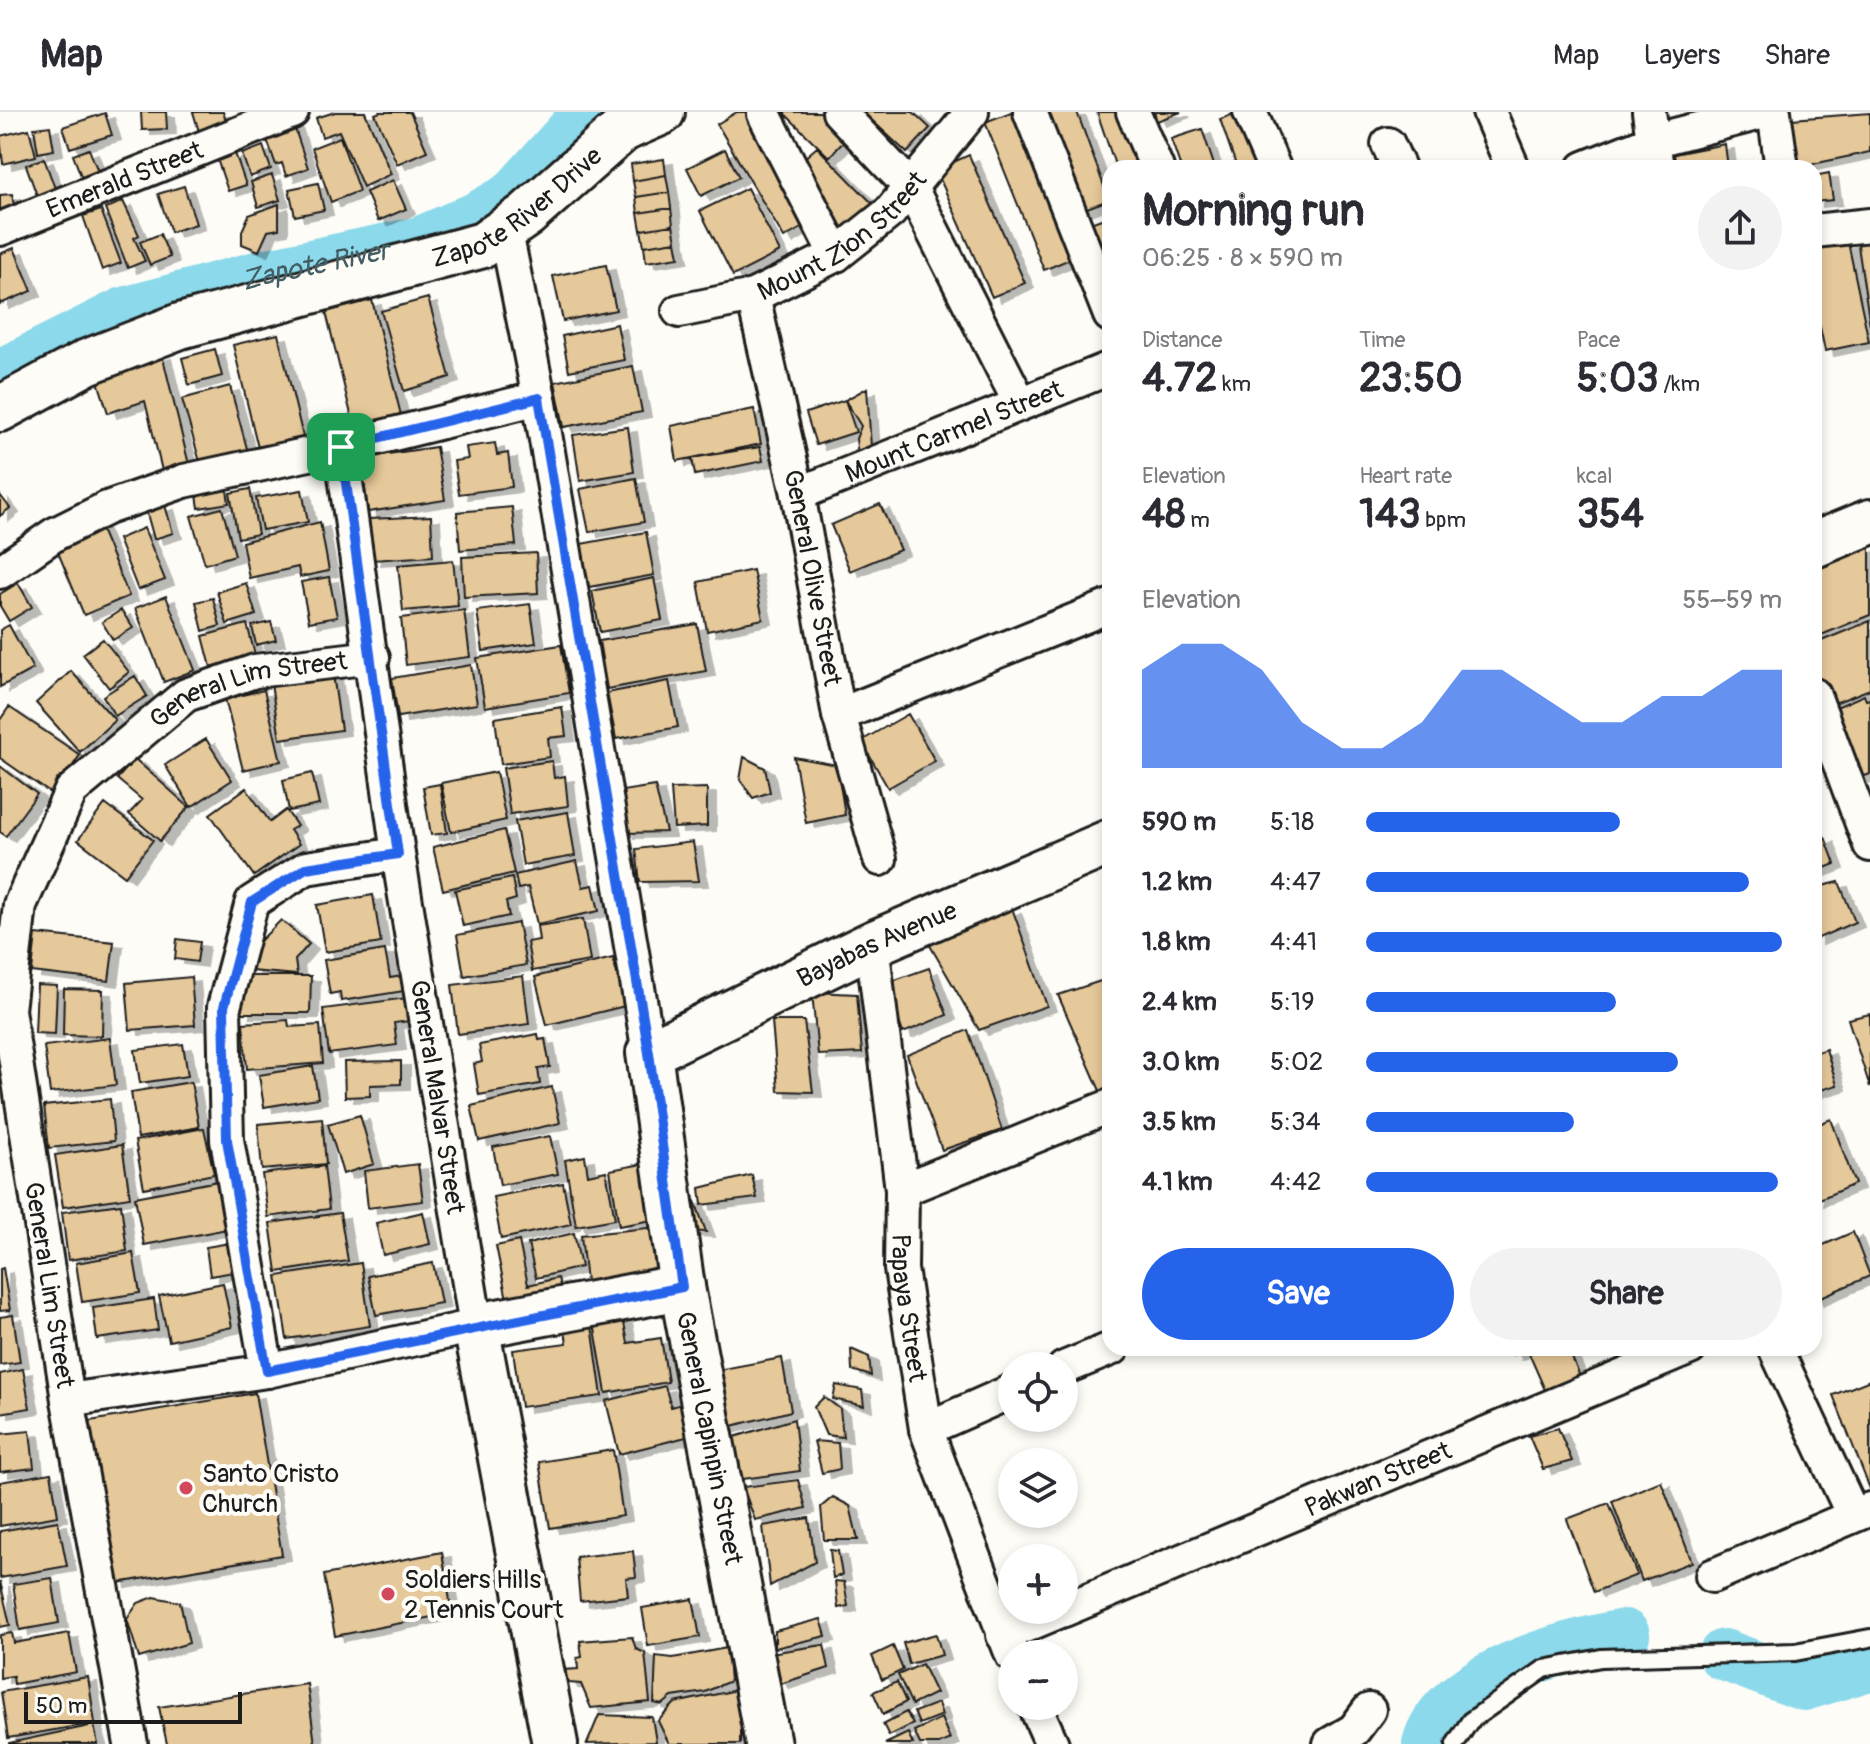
<!DOCTYPE html>
<meta charset="utf-8">
<style>
:root{--surface:#fff;--page:#f2f2f3;--text:#2b2b33;--muted:#7c7c81;--line:#e1e1e2;--accent:#2563eb}
body{margin:0;font-family:Pangolin,sans-serif;background:var(--page);color:var(--text);height:100vh;display:flex;flex-direction:column;font-size:30px;white-space:nowrap}
*{box-sizing:border-box;margin:0}
p{font-size:26px;color:var(--muted)}
.icon{flex:none;width:44px;height:44px;fill:none;stroke:currentColor;stroke-width:2;stroke-linecap:round;stroke-linejoin:round}
.map{position:relative;flex:1;overflow:hidden}
.sheet{position:absolute;left:1102px;top:48px;width:720px;height:1196px;display:flex;flex-direction:column;background:var(--surface);border-radius:24px;box-shadow:0 4px 12px #0003}
.sheet>*{flex:none}
.controls{position:absolute;left:998px;top:1240px;display:grid;gap:16px}
.controls a{display:grid;place-items:center;width:80px;height:80px;border-radius:50%;background:var(--surface);box-shadow:0 4px 12px #0003;font-size:40px}
.scale{position:absolute;left:24px;bottom:20px;width:218px;box-sizing:border-box;padding-left:8px;border:4px solid #1c1c1c;border-top:0;font-size:22px;line-height:28px;white-space:nowrap;color:#1c1c1c;-webkit-text-stroke:6px #fdfcf7;paint-order:stroke}
.pin{position:absolute;display:grid;place-items:center;width:68px;height:68px;color:#fff;margin:-34px;border-radius:16px;box-shadow:0 4px 12px #0006}
.round{display:grid;place-items:center;flex:none;width:84px;height:84px;border-radius:42px;background:var(--page)}
.head{display:flex;align-items:center;justify-content:space-between;height:136px;padding:0 40px}
h1{font-size:44px;font-weight:700;line-height:60px}
.stats{display:grid;grid-template-columns:repeat(3,1fr);gap:12px;height:136px;padding:8px 40px}
.stats div{display:grid;align-content:center}
.stats b{font-size:40px;font-weight:700}
.stats small{font-size:22px;font-weight:400}
.stats p{font-size:22px}
.chart{height:224px;padding:16px 40px}
.chart p{display:flex;justify-content:space-between}
.chart svg{width:100%;height:144px;margin-top:8px;fill:var(--accent);opacity:.7}
.primary-button{display:flex;gap:16px;margin-top:auto;padding:16px 40px}
.primary-button a{flex:1;height:92px;border-radius:48px;background:var(--accent);color:#fff;font-size:32px;font-weight:700;line-height:92px;text-align:center}
.primary-button a+a{background:var(--page);color:var(--text)}
ul{padding:0 40px;list-style:none;font-size:26px}
li{display:grid;grid-template-columns:128px 96px 1fr;align-items:center;height:60px}
li i{height:20px;border-radius:10px;background:var(--accent)}
header{display:flex;align-items:center;gap:48px;box-sizing:border-box;height:112px;padding:0 40px;background:var(--surface);border-bottom:2px solid var(--line)}
header strong{font-size:38px}
nav{display:flex;gap:44px;margin-inline-start:auto;font-size:28px}
.map>svg:first-child{display:block}
.lines{fill:none;stroke-linecap:round;stroke-linejoin:round}
.river{stroke:#8bd9ea;stroke-width:52}
.building{fill:#e6c99a;stroke:#1c1c1c;stroke-width:2;filter:url(#shadow)}
.lane-casing{stroke:#1c1c1c;stroke-width:22}
.street-casing{stroke:#1c1c1c;stroke-width:38}
.secondary-casing{stroke:#1c1c1c;stroke-width:50}
.lane{stroke:#fdfcf7;stroke-width:16}
.street{stroke:#fdfcf7;stroke-width:32}
.secondary{stroke:#fdfcf7;stroke-width:44}
.route-casing{stroke:#fff;stroke-width:16}
.route{stroke:#2563eb;stroke-width:10}
.poi-dot{fill:#d1495b;stroke:#fdfcf7;stroke-width:3}
.labels{text-anchor:middle;stroke-width:8;stroke-linejoin:round;paint-order:stroke}
.street-label{font-size:26px;fill:#1c1c1c;stroke:#fdfcf7}
.poi-label{font-size:26px;fill:#1c1c1c;stroke:#fdfcf7;text-anchor:start}
.water-label{font-size:28px;font-style:italic;fill:#435e64;stroke:#fdfcf7}
</style>
<header>
<strong>Map</strong>
<nav><a>Map</a><a>Layers</a><a>Share</a></nav>
</header>
<div class="map">
<svg width="1870" height="1632" viewBox="0 0 1870 1632">
<defs>
<filter id="shadow"><feDropShadow dx="9" dy="5" stdDeviation="0" flood-color="#0004"/></filter>
</defs>
<rect width="100%" height="100%" fill="#fdfcf7"/>
<filter id="ink" filterUnits="userSpaceOnUse"><feTurbulence type="fractalNoise" baseFrequency=".0125" numOctaves="2"/><feDisplacementMap in="SourceGraphic" scale="16" xChannelSelector="R" yChannelSelector="G"/><feConvolveMatrix kernelMatrix="1 2 1 2 8 2 1 2 1" color-interpolation-filters="sRGB"/></filter>
<g filter="url(#ink)">
<g class="lines">
<g class="river">
<path id="s1" d="M0,263L124,201L264,163L421,130L478,105L512,86L575,16L603,0"/>
<path d="M1724,1543L1804,1573L1869,1553"/>
<path d="M1428,1632C1446,1565 1563,1534 1624,1523"/>
</g>
</g>
<path class="building" d="M141,0H166L167,17L142,18Z
M193,0H223L229,18L201,26Z
M335,0H365L391,62L363,75L339,19L322,25L316,6Z
M380,0H410L427,39L397,52L375,2Z
M737,0H752L815,108L784,126L717,12Z
M783,0H830L852,21L829,45Z
M863,0H913L930,16L907,41Z
M1011,0L1070,147L1044,158L985,10Z
M1040,0H1077L1109,88L1076,100Z
M1097,0H1126L1145,56H1116Z
M1154,0H1181L1157,9Z
M1239,0L1266,56H1237L1220,7Z
M105,1L112,23L70,36L63,15Z
M1870,1V40L1794,56L1792,7Z
M292,8L308,56L286,64L282,51L276,53L264,19Z
M50,14L54,38L38,41L34,16Z
M29,17L36,44L3,52L0,24Z
M1202,17L1215,56H1181L1171,27Z
M340,25L359,79L331,90L312,36Z
M1725,32L1728,56H1676L1674,42Z
M263,34L271,57L250,65L242,42Z
M817,35L874,93L843,126L794,55Z
M89,37L99,62L83,69L73,43Z
M725,37L739,65L701,84L687,56Z
M235,41L246,73L228,79L217,47Z
M969,43L1025,171L992,185L936,58Z
M44,46L58,85L40,92L26,53Z
M664,47L666,63L633,69L631,52Z
M1829,61L1833,88L1814,90V64Z
M272,63L280,88L258,95L251,70Z
M666,63L669,80L636,85L633,69Z
M393,68L406,97L378,109L366,80Z
M318,71L324,98L295,104L289,77Z
M184,74L196,112L171,120L158,82Z
M747,76L780,140L733,164L700,99Z
M669,80L671,96L638,101L636,85Z
M12,82L15,100L0,102V83Z
M123,89L139,123L134,126L145,149L128,156L105,97Z
M279,92V117L268,119L259,139L242,132V119L249,103Z
M671,96L673,113L641,118L638,101Z
M101,98L121,151L102,158L83,104Z
M1110,104V176L1087,112Z
M673,113L676,129L644,134L641,118Z
M160,122L170,145L150,153L140,130Z
M1870,125V213L1857,127Z
M676,129L679,145L646,150L644,134Z
M1848,130L1869,230L1825,239L1814,187V137Z
M14,136L32,179L0,192V142Z
M606,153L616,198L563,209L553,164Z
M428,186L450,265L404,279L381,199Z
M372,188L403,311L356,323L326,200Z
M617,212L624,248L569,259L562,224Z
M278,222L305,333L260,344L233,233Z
M215,237L222,264L189,273L182,246Z
M162,242L192,365L165,371L145,289L108,301L96,263Z
M633,254L642,300L564,315L555,270Z
M230,274L249,344L202,357L182,287Z
M867,276L871,335L858,344L856,327L861,314L845,288Z
M845,288L856,320L816,333L806,301Z
M754,297L761,332L677,349L671,314Z
M628,315L634,360L580,369L573,323Z
M495,331L497,343L508,341L512,375L459,382L454,349L468,347L466,335Z
M436,335L445,388L368,400L361,346Z
M760,335L763,349L695,363L692,346Z
M636,366L644,410L589,420L580,377Z
M250,377L258,422L238,426L230,381Z
M227,378L229,391L199,396L197,383Z
M302,378L308,410L262,418L256,386Z
M0,383L10,396L0,404Z
M880,392L900,438L850,459L831,413Z
M165,393L173,421L154,427L146,398Z
M512,395L516,433L460,438L457,400Z
M222,396L235,443L205,452L191,404Z
M431,404L433,444L372,448L369,407Z
M320,410L329,459L300,465L298,455L249,466L242,430Z
M99,413L129,484L84,503L55,433Z
M144,416L165,468L138,478L118,427Z
M646,420L654,463L589,475L581,432Z
M1870,433V503L1814,526V456Z
M536,441L538,481L464,485L462,445Z
M453,448L458,494L403,499L398,453Z
M753,458L763,507L707,519L698,470Z
M329,465L337,505L309,510L301,470Z
M654,466L662,508L600,520L592,479Z
M18,471L32,495L9,509L0,494V482Z
M246,471L256,503L227,512L217,480Z
M166,484L195,558L164,570L135,496Z
M213,486L220,514L203,519L196,490Z
M530,492L536,531L483,539L477,499Z
M121,498L133,516L113,528L102,510Z
M464,498L470,545L406,553L401,506Z
M1870,509V577L1827,594L1814,561V532Z
M271,510L276,528L256,533L252,514Z
M247,512L255,543L211,555L203,524Z
M697,512L706,559L607,577L599,529Z
M9,513L33,557L0,575V518Z
M103,527L129,560L109,576L83,542Z
M561,533L569,581L485,595L477,546Z
M471,553L477,592L398,605L392,566Z
M71,559L115,608L80,640L36,591Z
M333,562L341,618L280,627L271,572Z
M135,564L147,584L115,604L103,584Z
M669,569L678,615L616,627L607,581Z
M264,578L281,649L243,658L225,587Z
M1864,583L1866,588L1870,587V662L1855,668L1827,599Z
M9,595L80,643L53,683L0,646V608Z
M562,595L566,624L548,626L550,645L501,652L495,606Z
M908,602L935,649L888,676L861,629Z
M206,627L232,668L191,695L165,653Z
M744,645L765,656L770,680L753,686L740,668Z
M794,645L837,653L845,703L806,711Z
M135,647L189,695L160,729L129,702L142,688L117,667Z
M552,649L554,666L565,664L568,694L510,702L503,656Z
M0,654L37,682L6,724L0,720Z
M496,660L506,708L451,720L441,671Z
M312,661L319,693L289,699L283,668Z
M440,672L447,721L431,723L423,675Z
M655,674L666,720L625,721L622,679Z
M246,676L270,710L286,698L297,714L290,718L299,732L254,764L210,702Z
M707,676V714L674,716L671,677Z
M105,692L153,728L125,764L78,728Z
M568,700L575,744L523,753L515,709Z
M504,718L514,761L443,778L433,735Z
M1825,725L1835,752L1814,760V729Z
M693,730L699,769L640,770L636,737Z
M577,749L583,775L593,773L599,799L537,812L528,775L518,777L515,763Z
M512,766L516,787L506,790L509,804L463,814L455,778Z
M1839,770L1855,810L1814,828V776Z
M373,783L381,831L325,840L317,793Z
M1012,796L1047,894L979,918L928,830Z
M583,807L590,849L532,859L527,830L539,828L537,814Z
M281,808L309,832L295,848L297,863L251,859L254,835Z
M518,811L526,853L464,864L457,823Z
M36,822L114,830L109,869L32,860Z
M177,827L200,830L197,850L175,847Z
M385,838L390,866L402,864L404,879L341,889L340,880L330,882L324,848Z
M613,846L625,894L547,913L535,865Z
M929,856L947,903L903,921L886,871Z
M242,864H311L310,901H241Z
M523,864L529,912L458,922L452,873Z
M191,865L195,913L130,918L126,871Z
M1110,866V976L1101,981L1058,883Z
M37,873L57,874L55,922L35,921Z
M64,877L103,878L102,924L63,923Z
M812,880L857,882L862,941L818,943Z
M407,886L410,909L394,911L397,933L329,942L323,897Z
M1870,902V975L1848,907Z
M288,908L289,915L320,913L323,951L247,957L243,911Z
M772,909H804L813,980L778,979Z
M968,918L1002,1018L942,1038L907,943Z
M538,922L539,928L545,927L550,955L538,957L540,972L479,983L474,952L482,950L479,933Z
M110,926L116,973L50,981L44,934Z
M183,932L188,964L140,971L135,938Z
M1826,937L1837,973L1814,980V941Z
M401,949V972L370,973V984L345,985L344,950Z
M313,954L318,986L264,995L259,963Z
M191,970L199,1015L138,1026L131,980Z
M552,975L560,1011L479,1029L471,994Z
M110,987L114,1029L49,1036L44,994Z
M360,1003L374,1052L343,1062L328,1012Z
M322,1006L326,1052L262,1058L258,1012Z
M1831,1007L1855,1072L1815,1089L1814,1014Z
M204,1016L214,1062L144,1076L135,1029Z
M550,1024L558,1062L500,1073L493,1035Z
M122,1033L130,1085L63,1095L55,1043Z
M585,1044L588,1063L606,1059L615,1107L576,1114L565,1048Z
M648,1051L658,1107L619,1114L610,1058Z
M418,1052L423,1089L368,1096L364,1059Z
M324,1054L329,1097L268,1105L262,1062Z
M752,1063L757,1086L702,1093L700,1076Z
M218,1069L227,1117L144,1133L135,1085Z
M563,1071L571,1112L501,1127L493,1085Z
M685,1087L695,1089L706,1120L689,1119Z
M121,1092L127,1139L68,1148L62,1100Z
M423,1100L430,1132L383,1143L376,1111Z
M340,1101L348,1149L277,1160L270,1111Z
M657,1115L661,1162L586,1170L581,1123Z
M1853,1120L1870,1164L1814,1188V1137Z
M574,1121L581,1155L536,1166L528,1132Z
M519,1129L528,1173L558,1166L563,1185L509,1197L496,1134Z
M230,1131L234,1160L210,1164L206,1135Z
M133,1141L140,1181L82,1190L76,1151Z
M361,1151L370,1214L287,1227L277,1164Z
M433,1151L441,1191L376,1203L368,1164Z
M3,1156L10,1198L0,1199V1157Z
M223,1171L232,1215L169,1229L159,1184Z
M154,1187L158,1218L97,1227L93,1196Z
M13,1203L20,1250L0,1253V1205Z
M623,1206L628,1231L661,1226L668,1270L606,1281L594,1211Z
M592,1214L602,1284L521,1295L513,1238L567,1231L565,1218Z
M1511,1236H1568L1581,1267L1545,1278L1527,1237L1513,1243Z
M851,1237L869,1245L871,1264L852,1258Z
M782,1246L791,1299L724,1316L717,1258Z
M23,1257L30,1296L0,1301V1262Z
M1870,1268V1377L1833,1283Z
M836,1273L862,1278L864,1294L833,1287Z
M665,1274L671,1295L686,1291L694,1323L619,1342L606,1289Z
M255,1281L282,1443L117,1471L90,1309Z
M824,1285L840,1297L843,1325L826,1323L814,1295Z
M794,1307L800,1359L743,1367L731,1326Z
M1558,1316L1572,1349L1543,1357L1529,1324Z
M30,1319L34,1356L0,1360V1322Z
M814,1329L838,1331L840,1357L822,1361Z
M613,1338L623,1404L550,1416L539,1350Z
M51,1361L58,1404L0,1414V1370Z
M798,1368L806,1396L755,1408L743,1375Z
M1661,1369L1692,1450L1642,1469L1612,1389Z
M833,1385L850,1394L858,1428H824L821,1395Z
M1609,1391L1637,1463L1594,1480L1567,1407Z
M809,1406L815,1450L770,1474L763,1414Z
M58,1409L67,1454L0,1466V1419Z
M830,1438L838,1439L842,1463L833,1466Z
M633,1439L636,1465L626,1466L628,1484L580,1489L576,1445Z
M442,1440L452,1501L335,1524L324,1463Z
M52,1466L59,1511L20,1518L13,1472Z
M0,1469L10,1513L0,1515Z
M835,1469L844,1470L848,1494L838,1496Z
M154,1485L180,1490L189,1531L139,1546L127,1507L138,1491Z
M693,1487L700,1525L648,1534L642,1496Z
M821,1507L826,1524L775,1536V1519Z
M12,1521L14,1531L69,1521L76,1560L14,1572L13,1564L0,1566V1523Z
M936,1522L942,1543L909,1552L903,1531Z
M632,1525L636,1537L645,1541L650,1590L591,1596L581,1572L569,1571L563,1558L578,1557L577,1546L582,1545L580,1529Z
M824,1533L829,1556L780,1572L763,1542Z
M893,1534L903,1558L882,1568L872,1544Z
M727,1536L730,1569L705,1580L672,1585L662,1593L654,1591L656,1544L673,1546Z
M922,1552L936,1581L912,1593L898,1563Z
M88,1565L95,1611L8,1626L1,1580Z
M897,1570L906,1590L883,1602L873,1580Z
M307,1572L315,1632H167L159,1595Z
M737,1578L749,1620L740,1619V1632H669L658,1609L675,1591Z
M938,1591L942,1603L919,1612L914,1600Z
M906,1600L913,1612L889,1624L883,1612Z
M599,1603L652,1605L656,1630L587,1632Z
M941,1606L950,1627L939,1632H920L914,1619Z
M94,1613L98,1632H9V1631Z
M908,1621L913,1632H885Z"/>
<g class="lines">
<defs>
<path id="lane" d="M1455,1632L1470,1609L1544,1557L1601,1546L1795,1540L1870,1526"/>
<g id="street">
<path d="M839,0L911,76L1020,291"/>
<path d="M1030,0L1110,203"/>
<path d="M1133,0L1157,56"/>
<path d="M1250,0L1274,56"/>
<path d="M1489,0L1513,56"/>
<path d="M1649,0L1657,56"/>
<path d="M1774,0L1782,56"/>
<path d="M764,2L836,143"/>
<path d="M1388,32L1399,56"/>
<path d="M1584,56L1652,29L1764,0"/>
<path id="s2" d="M0,117L292,0"/>
<path d="M1814,119L1870,113"/>
<path d="M506,120L539,286L649,941"/>
<path id="s3" d="M753,184L798,382L839,603L880,747"/>
<path id="s4" d="M679,199L753,184L836,143L890,100L972,0"/>
<path id="s5" d="M798,382L1110,256"/>
<path d="M0,460L55,422L107,396L184,369L341,335L539,286"/>
<path d="M1814,583L1870,733"/>
<path d="M839,603L1110,494"/>
<path id="s6" d="M872,832L902,1078L901,1157L926,1317L1012,1543"/>
<path d="M902,1078L1110,994"/>
<path d="M1775,1236L1853,1403"/>
<path d="M1064,1256L1113,1236"/>
<path d="M267,1259L227,1028L224,895L252,790L306,756L398,742"/>
<path d="M68,1288L267,1259L476,1214L398,742L341,335"/>
<path d="M926,1317L1012,1279"/>
<path d="M1712,1464L1870,1397"/>
<path id="s7" d="M1064,1498L1690,1236"/>
<path d="M1003,1523L1063,1498"/>
<path d="M1035,1594L1052,1632"/>
<path id="s8" d="M131,1632L68,1288L8,898L20,793L71,679L186,583L255,559L373,545"/>
<path d="M1330,1632L1354,1618L1369,1598"/>
</g>
<g id="secondary">
<path id="s9" d="M0,297L87,250L180,214L483,133L526,103L623,17L662,0"/>
<path d="M1814,433L1870,410"/>
<path d="M555,1632L476,1214L682,1175"/>
<path id="s10" d="M768,1632L682,1175L649,941L872,832L1110,730"/>
</g>
</defs>
<use href="#lane" class="lane-casing"/>
<use href="#street" class="street-casing"/>
<use href="#secondary" class="secondary-casing"/>
<use href="#lane" class="lane"/>
<use href="#street" class="street"/>
<use href="#secondary" class="secondary"/>
</g>
</g>
<g class="lines" filter="url(#ink)">
<defs>
<path id="route" d="M539,286L649,941L682,1175L267,1259L227,1028L224,895L252,790L306,756L398,742L341,335Z"/>
</defs>
<use href="#route" class="route-casing"/>
<use href="#route" class="route"/>
</g>
<g class="poi-dot">
<circle cx="186" cy="1376" r="8"/>
<circle cx="388" cy="1482" r="8"/>
</g>
<g class="labels">
<g class="street-label">
<text dy="9" stroke="none"><textPath href="#s2" startOffset="134">Emerald Street</textPath></text>
<text dy="9" stroke="none"><textPath href="#s9" startOffset="560">Zapote River Drive</textPath></text>
<text dy="9" stroke="none"><textPath href="#s4" startOffset="184">Mount Zion Street</textPath></text>
<text dy="9" stroke="none"><textPath href="#s5" startOffset="168">Mount Carmel Street</textPath></text>
<text dy="9" stroke="none"><textPath href="#s3" startOffset="288">General Olive Street</textPath></text>
<text dy="9" stroke="none"><textPath href="#s8" startOffset="1186">General Lim Street</textPath></text>
<text dy="9" stroke="none"><textPath href="#s10" startOffset="954">Bayabas Avenue</textPath></text>
<text transform="translate(438 985) rotate(81)" y="9">General Malvar Street</text>
<text transform="translate(50 1173) rotate(81)" y="9">General Lim Street</text>
<text dy="9" stroke="none"><textPath href="#s6" startOffset="366">Papaya Street</textPath></text>
<text transform="translate(710 1326) rotate(79)" y="9">General Capinpin Street</text>
<text dy="9" stroke="none"><textPath href="#s7" startOffset="340">Pakwan Street</textPath></text>
</g>
<g class="poi-label">
<text x="202" y="1370">Santo Cristo<tspan x="202" dy="30">Church</tspan></text>
<text x="404" y="1476">Soldiers Hills<tspan x="404" dy="30">2 Tennis Court</tspan></text>
</g>
<g class="water-label">
<text dy="10" stroke="none"><textPath href="#s1" startOffset="336">Zapote River</textPath></text>
</g>
</g>
</svg>
<div class="controls">
<a><svg class="icon" aria-label="locate" viewBox="0 0 24 24"><circle cx="12" cy="12" r="6"/><path d="M12 2v4M12 18v4M2 12h4M18 12h4"/></svg></a>
<a><svg class="icon" aria-label="layers" viewBox="0 0 24 24"><path d="M12 4l9 5-9 5-9-5zM3 14l9 5 9-5"/></svg></a>
<a>+</a>
<a>−</a>
</div>
<div class="scale">50 m</div>
<div class="pin" style="left:341px;top:335px;background:#1e9e55"><svg class="icon" aria-label="arrive" viewBox="0 0 24 24"><path d="M6 21V4h12l-3 4 3 4H6"/></svg></div>
<section class="sheet">
<div class="head"><div><h1>Morning run</h1><p>06:25 · 8 × 590 m</p></div><a class="round"><svg class="icon" aria-label="share" viewBox="0 0 24 24"><path d="M12 15V3M7 8l5-5 5 5M5 13v7h14v-7"/></svg></a></div>
<div class="stats">
<div><p>Distance</p><b>4.72<small> km</small></b></div>
<div><p>Time</p><b>23:50</b></div>
<div><p>Pace</p><b>5:03<small> /km</small></b></div>
</div>
<div class="stats">
<div><p>Elevation</p><b>48<small> m</small></b></div>
<div><p>Heart rate</p><b>143<small> bpm</small></b></div>
<div><p>kcal</p><b>354</b></div>
</div>
<div class="chart"><p><span>Elevation</span>55–59 m</p>
<svg viewBox="0 0 160 44" preserveAspectRatio="none"><path d="M0 44V14L10 6L20 6L30 14L40 30L50 38L60 38L70 30L80 14L90 14L100 22L110 30L120 30L130 22L140 22L150 14L160 14V44z"/></svg>
</div>
<ul>
<li><b>590 m</b>5:18<i style="width:61%"></i></li>
<li><b>1.2 km</b>4:47<i style="width:92%"></i></li>
<li><b>1.8 km</b>4:41<i style="width:100%"></i></li>
<li><b>2.4 km</b>5:19<i style="width:60%"></i></li>
<li><b>3.0 km</b>5:02<i style="width:75%"></i></li>
<li><b>3.5 km</b>5:34<i style="width:50%"></i></li>
<li><b>4.1 km</b>4:42<i style="width:99%"></i></li>
</ul>
<div class="primary-button"><a>Save</a><a>Share</a></div>
</section>
</div>
